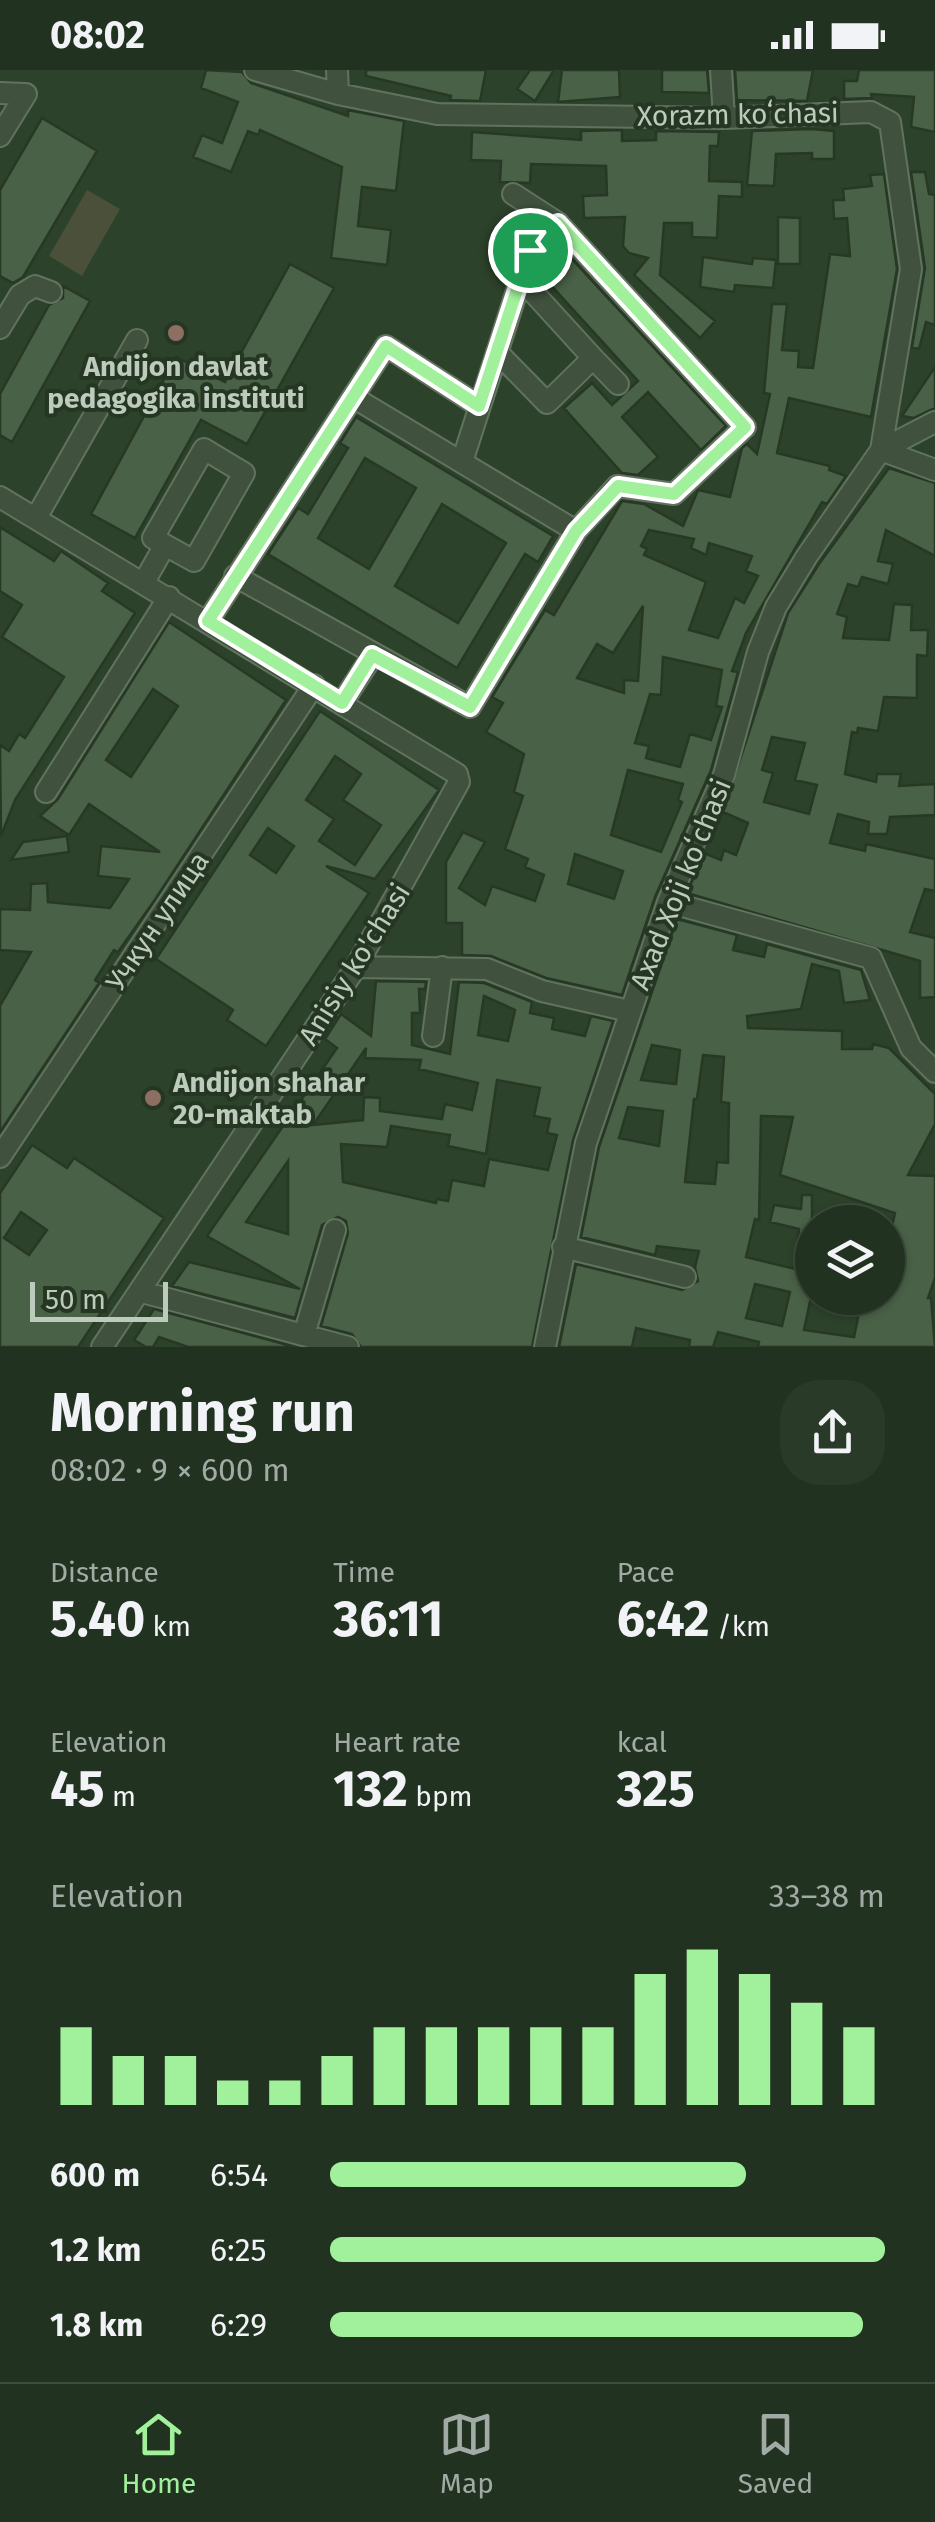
<!DOCTYPE html>
<meta charset="utf-8">
<style>
:root{--surface:#223220;--page:#2a3a29;--text:#f1f3f6;--muted:#a2aaa5;--line:#3f4d3e;--accent:#a1f09b}
body{margin:0;font-family:"Fira Sans",sans-serif;background:var(--page);color:var(--text);height:100vh;display:flex;flex-direction:column;font-size:38px;white-space:nowrap}
*{box-sizing:border-box;margin:0}
p{font-size:32px;color:var(--muted)}
.icon{flex:none;width:55px;height:55px;fill:none;stroke:currentColor;stroke-width:2;stroke-linecap:round;stroke-linejoin:round}
.map{position:relative;height:1277px;overflow:hidden}
.details{display:flex;flex-direction:column;background:var(--surface);flex:1}
.details>*{flex:none}
.controls{position:absolute;left:795px;top:1135px;display:grid;gap:20px}
.controls a{display:grid;place-items:center;width:110px;height:110px;border-radius:50%;background:var(--surface);box-shadow:0 2px 8px #0004,0 0 0 2px var(--line);font-size:50px}
.scale{position:absolute;left:30px;bottom:25px;width:138px;box-sizing:border-box;padding-left:10px;border:5px solid #bccbbb;border-top:0;font-size:28px;line-height:35px;white-space:nowrap;color:#bccbbb;-webkit-text-stroke:8px #253723;paint-order:stroke}
.pin{position:absolute;display:grid;place-items:center;width:85px;height:85px;color:#fff;margin:-42px;border:5px solid #fff;border-radius:50%;box-shadow:0 2px 10px #0007}
.round{display:grid;place-items:center;flex:none;width:105px;height:105px;border-radius:40px;background:var(--page)}
.headline{display:flex;align-items:center;justify-content:space-between;height:170px;padding:0 50px}
h1{font-size:55px;font-weight:700;line-height:75px}
.stats{display:grid;grid-template-columns:repeat(3,1fr);gap:15px;height:170px;padding:10px 50px}
.stats div{display:grid;align-content:center}
.stats b{font-size:50px;font-weight:700}
.stats small{font-size:28px;font-weight:400}
.stats p{font-size:28px}
.chart{height:280px;padding:20px 50px}
.chart p{display:flex;justify-content:space-between}
.chart svg{width:100%;height:180px;margin-top:10px;stroke:var(--accent);stroke-width:6}
ul{padding:0 50px;list-style:none;font-size:32px}
li{display:grid;grid-template-columns:160px 120px 1fr;align-items:center;height:75px}
li i{height:25px;border-radius:12px;background:var(--accent)}
.status{display:flex;justify-content:space-between;align-items:center;height:70px;padding:0 50px;background:var(--surface);direction:ltr}
.status svg{height:28px;fill:currentColor}
.tab-bar{display:flex;justify-content:space-around;align-items:center;height:140px;border-top:2px solid var(--line);background:var(--surface);font-size:28px;color:var(--muted)}
.tab-bar a{display:grid;justify-items:center;gap:5px}
.tab-bar .current{color:var(--accent)}
.map>svg:first-child{display:block}
.green{fill:#4a5039}
.building{fill:#496146;stroke:#273925;stroke-width:2.5;fill-rule:evenodd}
.lines{fill:none;stroke-linecap:round;stroke-linejoin:round}
.minor-casing{stroke:#61725f;stroke-width:24}
.minor{stroke:#40523e;stroke-width:20}
.route-casing{stroke:#fff;stroke-width:20}
.route{stroke:#a1f09b;stroke-width:12}
.education-dot{fill:#8d6e63;stroke:#253723;stroke-width:4}
.labels{text-anchor:middle;stroke-width:8;stroke-linejoin:round;paint-order:stroke}
.street-label{font-size:28px;fill:#bccbbb;stroke:#253723}
.poi-label{font-size:28px;font-weight:bold;fill:#bccbbb;stroke:#253723}
</style>
<div class="status"><b>08:02</b><svg viewBox="0 0 49 12"><path d="M0 12V9h3v3zM5 12V6h3v6zM10 12V3h3v9zM15 12V0h3v12zM26 1h20v11H26zM47 4h2v5h-2z"/></svg></div>
<div class="map">
<svg width="935" height="1277" viewBox="0 0 935 1277">
<rect width="100%" height="100%" fill="#2d422a"/>
<path class="green" d="M87,120L120,139L82,206L49,186Z"/>
<path class="building" d="M206,0L242,2L251,13L348,46V40L404,51L396,121L362,117L358,156L391,160L387,195L331,188L342,97L260,60L258,65L248,61L231,102L193,87L202,65L222,73L238,32L201,18Z
M366,0H486L480,31L450,30L451,26L366,6Z
M530,0H554L535,31L517,19Z
M562,0H619L620,27L558,32Z
M662,0H707L709,23L662,22Z
M735,0H813L807,31L737,30Z
M859,0H935V62L911,57L914,27L871,24L872,28L844,29V11H857Z
M42,48L97,81L23,207L13,213L0,206V120Z
M811,59L834,61V89H812V83L776,84L774,116L747,115L752,61Z
M622,60V71L656,70V61L719,62L718,76H710L709,111L742,112V127L719,126L717,168L692,167V153H664L660,205L715,251L700,268L634,205L648,188L629,183L623,176L625,147L584,148L583,126L607,125L606,96L531,94L530,113L500,112L501,91L471,90L472,62L581,70V61Z
M911,102H925L929,124L935,125V255L926,252L919,279L912,277L925,198Z
M884,104L897,199L871,347L789,328L777,383L830,396L829,400L846,406L827,434L822,432L746,563L732,601L738,602L711,700L655,827L622,925L546,908L491,886L462,885V853H446V792L463,762L485,772L459,818L485,835L492,816L535,831L544,805L525,797L528,789L505,779L523,726L514,722L524,684L486,662L503,633L492,627L545,540L554,545L622,431L644,434L683,456L698,420L730,427L742,378L747,374L757,384L770,324L764,323L772,234H787L782,280L799,281L798,297L813,298L830,184L850,186L847,148L834,149L833,130H844L843,119L872,116L870,105ZM649,460L694,469L691,478L706,485L709,473L752,486L746,501L758,506L744,533L735,528L718,568L689,560L706,512L644,485L647,479L641,476ZM643,536L638,611L624,610V623L577,608L597,574L613,583ZM663,587L722,600L716,636L722,637L711,670L690,664L680,697L646,688L649,676L635,673L650,624L661,625ZM628,700L683,714L678,730L682,732L661,782L611,765ZM575,784L623,801L614,829L568,814Z
M778,147L800,148V194H778Z
M559,175L726,356L701,380L648,322L622,347L658,387L638,405L622,403L564,338L592,313L612,335L638,311L538,201L541,192Z
M703,187L752,194L753,188L776,190L773,218L735,215L734,222L700,217Z
M290,194L334,218L247,374L201,350L135,468L91,444L176,287L225,312Z
M63,216L90,231L12,372L0,365V324L49,235L63,228Z
M935,297V338L914,348L902,346Z
M356,347L553,466L538,492L525,484L457,598L268,484L298,438L308,444L348,378L340,373ZM365,388L416,418L369,499L318,468ZM442,434L506,473L458,553L395,516Z
M889,398L935,413V486L886,460L878,491L893,494L888,514L862,507L858,517L848,514L837,544L847,547L843,568L889,570L894,534L912,535L911,560H928L927,586L917,585V628L884,627L878,661L858,658L857,663L852,662L845,704L876,712L877,704H901L899,716L935,714V745L890,747L887,764H868L869,752L838,744L830,773L865,781L866,774L935,789V821L925,819L910,862L935,868V927L920,928V891L687,823L704,783L721,790L724,780L736,785L748,753L723,742L788,543L819,494ZM772,667L805,673L795,710L817,715L809,744L764,732L773,703L762,700Z
M0,457L54,491L61,481L108,513L102,521L135,543L15,730L1,766L0,675L9,681L19,664L25,668L64,607L2,567L22,535L0,521Z
M169,552L286,630L154,831L118,882L114,880L95,910L99,913L0,1062V936L31,882L0,880V839L30,840L31,814L47,813L48,832L110,838L129,809L98,806L101,776L160,782L89,734L69,765L40,746L58,729ZM153,619L178,636L131,707L106,690Z
M320,641L439,720L375,809L326,796L369,823L266,976L227,950L233,940L156,889ZM335,686L361,704L343,730L381,755L355,795L319,771L334,749L306,730ZM268,758L294,776L276,803L250,785Z
M67,766L69,782L11,790L23,772Z
M677,849L737,865L733,880L764,887L767,874L861,900L870,930L844,933L839,901L812,894L801,939L747,946L748,958L842,961V979H872L873,974L889,978L935,1024V1054L908,1105L935,1106V1208L928,1228H931L935,1277H758L759,1272L718,1262L713,1277H689L690,1270L636,1258L632,1277H559L576,1194L682,1220L698,1211L695,1197L699,1181L657,1176L655,1185L581,1167L599,1077ZM652,975L680,980L676,1014L641,1010ZM703,985L724,987L721,1032L729,1033L728,1093L717,1092L715,1114L685,1112L694,1029H697ZM628,1037L663,1041L659,1076L619,1068ZM761,1046L793,1047L780,1105L895,1143L892,1156L888,1155V1228H862L854,1267L804,1260L812,1222V1125H802L801,1139L774,1135L770,1152L799,1159L795,1199L746,1187L755,1149L759,1150ZM755,1214L790,1222L782,1256L746,1248Z
M376,911L426,912L425,919H419L420,943H412V975L450,984L459,912L484,913L532,932L530,943L554,948L552,959L585,966L591,946L613,951L573,1070L532,1277H361L352,1264L321,1256L348,1163L346,1151L338,1147L322,1155L295,1248L172,1216L189,1192L300,1219L207,1166L337,978L325,969L341,944L371,966ZM484,926L515,940L508,971L478,965ZM366,978L365,988L421,990L419,999L478,1013L472,1040L445,1034L442,1049L380,1041V1028L364,1027L363,1050L313,1055ZM497,1010L540,1018L534,1046L550,1049L547,1063L557,1065L548,1100L489,1089L484,1116L452,1110L448,1131L437,1129L436,1133L343,1112L341,1074L387,1077L391,1056L450,1065L448,1076L486,1084ZM288,1091V1164L246,1152L259,1133Z
M32,1075L67,1098L74,1088L164,1148L78,1277H0V1123ZM21,1142L47,1160L29,1185L4,1168Z
M154,1239L295,1277H188L159,1267L153,1277H146L134,1270Z"/>
<g class="lines">
<defs>
<path id="minor" d="M255,0L338,24L437,44L724,48L871,42L890,52L911,199L881,380L807,486L776,537L758,582L724,705L668,832L586,1073L545,1277
M337,0L338,24
M721,0L724,48
M0,23L26,24L0,66
M0,258L20,225L35,216L51,222
M497,282L547,333L593,288L521,209
M593,288L618,314
M353,327L576,461
M881,380L935,352
M881,380L935,400
M462,392L530,180L558,153
M0,427L457,704L459,712L356,897L102,1277
M36,448L137,270
M235,506L470,637L576,461L617,416L674,424L745,357L558,153L513,124
M144,512L165,475L153,468L204,379L244,403L194,491L165,475
M208,551L386,276L479,336
M342,633L373,585
M46,722L169,527
M668,832L871,888L911,978L935,1002
M356,897L487,899L542,921L629,941
M433,966L442,897
M0,1087L314,615
M563,1177L685,1207
M142,1222L348,1277
M304,1265L335,1160"/>
</defs>
<use href="#minor" class="minor-casing"/>
<use href="#minor" class="minor"/>
</g>
<g class="lines">
<defs>
<path id="route" d="M558,153L745,357L674,424L618,416L576,461L470,637L372,585L342,633L208,551L386,276L479,336L530,180Z"/>
</defs>
<use href="#route" class="route-casing"/>
<use href="#route" class="route"/>
</g>
<g class="education-dot">
<circle cx="176" cy="263" r="10"/>
<circle cx="153" cy="1028" r="10"/>
</g>
<g class="labels">
<g class="street-label">
<text transform="translate(738 44) rotate(-1)" y="10">Xorazm koʻchasi</text>
<text transform="translate(680 814) rotate(-68)" y="10">Axad Xoji koʻchasi</text>
<text transform="translate(157 851) rotate(-56)" y="10">Учкун улица</text>
<text transform="translate(354 894) rotate(-58)" y="10">Anisiy ko'chasi</text>
</g>
<g class="poi-label">
<text x="176" y="306">Andijon davlat<tspan x="176" dy="32">pedagogika instituti</tspan></text>
<text x="173" y="1022" text-anchor="start">Andijon shahar<tspan x="173" dy="32">20-maktab</tspan></text>
</g>
</g>
</svg>
<div class="controls">
<a><svg class="icon" aria-label="layers" viewBox="0 0 24 24"><path d="M12 4l9 5-9 5-9-5zM3 14l9 5 9-5"/></svg></a>
</div>
<div class="scale">50 m</div>
<div class="pin" style="left:530px;top:180px;background:#1e9e55"><svg class="icon" aria-label="arrive" viewBox="0 0 24 24"><path d="M6 21V4h12l-3 4 3 4H6"/></svg></div>
</div>
<section class="details">
<div class="headline"><div><h1>Morning run</h1><p>08:02 · 9 × 600 m</p></div><a class="round"><svg class="icon" aria-label="share" viewBox="0 0 24 24"><path d="M12 15V3M7 8l5-5 5 5M5 13v7h14v-7"/></svg></a></div>
<div class="stats">
<div><p>Distance</p><b>5.40<small> km</small></b></div>
<div><p>Time</p><b>36:11</b></div>
<div><p>Pace</p><b>6:42<small> /km</small></b></div>
</div>
<div class="stats">
<div><p>Elevation</p><b>45<small> m</small></b></div>
<div><p>Heart rate</p><b>132<small> bpm</small></b></div>
<div><p>kcal</p><b>325</b></div>
</div>
<div class="chart"><p><span>Elevation</span>33–38 m</p>
<svg viewBox="0 0 160 44" preserveAspectRatio="none"><path d="M5 44V25M15 44V32M25 44V32M35 44V38M45 44V38M55 44V32M65 44V25M75 44V25M85 44V25M95 44V25M105 44V25M115 44V12M125 44V6M135 44V12M145 44V19M155 44V25"/></svg>
</div>
<ul>
<li><b>600 m</b>6:54<i style="width:75%"></i></li>
<li><b>1.2 km</b>6:25<i style="width:100%"></i></li>
<li><b>1.8 km</b>6:29<i style="width:96%"></i></li>
</ul>
</section>
<nav class="tab-bar">
<a class="current"><svg class="icon" aria-label="home" viewBox="0 0 24 24"><path d="M3 11l9-7 9 7M6 9v11h12V9"/></svg>Home</a>
<a><svg class="icon" aria-label="map" viewBox="0 0 24 24"><path d="M3 6l6-2 6 2 6-2v14l-6 2-6-2-6 2zM9 4v14M15 6v14"/></svg>Map</a>
<a><svg class="icon" aria-label="saved" viewBox="0 0 24 24"><path d="M7 4h10v16l-5-4-5 4z"/></svg>Saved</a>
</nav>
